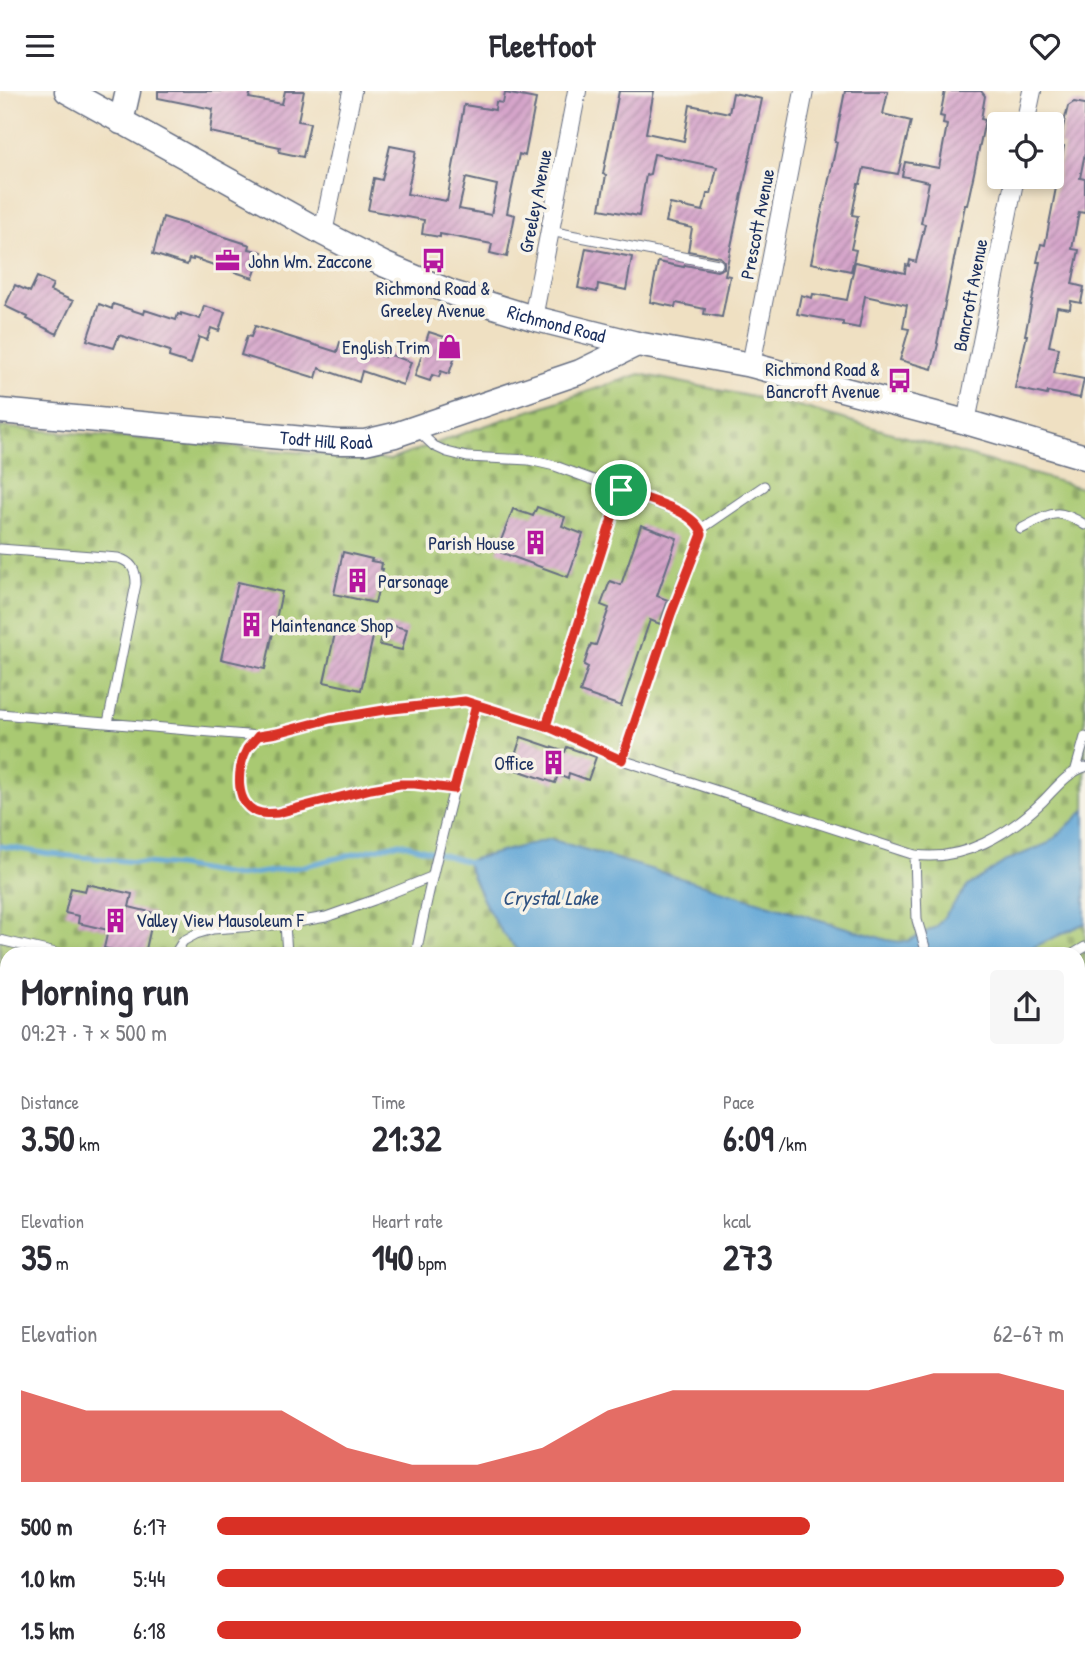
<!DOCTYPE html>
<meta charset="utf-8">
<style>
:root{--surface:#fff;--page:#f7f7f7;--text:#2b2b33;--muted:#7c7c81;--accent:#d93025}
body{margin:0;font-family:"Patrick Hand",sans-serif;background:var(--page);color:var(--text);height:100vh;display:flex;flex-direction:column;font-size:26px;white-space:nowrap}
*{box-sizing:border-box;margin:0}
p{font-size:23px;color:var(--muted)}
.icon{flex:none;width:38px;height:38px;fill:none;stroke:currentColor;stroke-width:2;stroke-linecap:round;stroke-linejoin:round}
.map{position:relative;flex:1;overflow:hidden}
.panel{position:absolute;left:0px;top:856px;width:1085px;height:726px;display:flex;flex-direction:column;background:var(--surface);border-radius:21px 21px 0 0;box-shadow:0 4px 10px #0003}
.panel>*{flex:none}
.fabs{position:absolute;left:987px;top:21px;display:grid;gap:14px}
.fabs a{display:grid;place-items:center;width:77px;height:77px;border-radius:7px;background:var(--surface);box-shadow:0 4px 10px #0003;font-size:35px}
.pin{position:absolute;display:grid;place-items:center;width:60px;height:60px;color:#fff;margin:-30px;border:4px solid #fff;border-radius:50%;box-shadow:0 2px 7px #0007}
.round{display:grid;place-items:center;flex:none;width:74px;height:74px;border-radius:7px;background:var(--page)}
.headline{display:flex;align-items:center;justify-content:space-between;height:119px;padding:0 21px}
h1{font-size:38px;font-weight:700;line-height:52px}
.figures{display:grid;grid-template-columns:repeat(3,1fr);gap:10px;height:119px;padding:7px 21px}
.figures div{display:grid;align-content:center}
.figures b{font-size:35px;font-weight:700}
.figures small{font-size:19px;font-weight:400}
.figures p{font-size:19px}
.chart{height:196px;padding:14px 21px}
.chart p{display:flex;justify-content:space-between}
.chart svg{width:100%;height:126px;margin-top:7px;fill:var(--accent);opacity:.7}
ul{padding:0 21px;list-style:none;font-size:23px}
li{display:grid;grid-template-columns:112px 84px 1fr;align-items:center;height:52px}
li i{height:18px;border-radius:9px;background:var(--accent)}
header{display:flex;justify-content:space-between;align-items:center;height:91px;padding:0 21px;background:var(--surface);font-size:32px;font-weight:700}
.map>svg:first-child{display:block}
.cemetery{fill:url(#cemetery-stones);stroke:#627c68;stroke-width:2}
.water{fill:#60a6d6;stroke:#3e6a9a;stroke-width:2}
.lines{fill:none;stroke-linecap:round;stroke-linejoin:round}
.stream{stroke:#60a6d6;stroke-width:5}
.building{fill:url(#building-hatch);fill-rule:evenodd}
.lane-casing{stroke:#656d81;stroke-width:11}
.street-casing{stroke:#656d81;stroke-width:20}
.secondary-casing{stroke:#656d81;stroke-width:27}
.lane{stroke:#fff;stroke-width:9}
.street{stroke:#fff;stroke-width:18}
.secondary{stroke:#fff;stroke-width:24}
.route-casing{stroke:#fff;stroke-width:14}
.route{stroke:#d93025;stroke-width:9}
.labels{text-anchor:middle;stroke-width:7;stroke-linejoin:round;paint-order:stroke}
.street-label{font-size:19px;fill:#1b2f5e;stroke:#f7f3e8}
.poi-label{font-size:19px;fill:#1b2f5e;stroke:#f7f3e8;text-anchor:start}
.water-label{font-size:21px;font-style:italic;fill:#305382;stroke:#f7f3e8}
</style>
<header><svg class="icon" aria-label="menu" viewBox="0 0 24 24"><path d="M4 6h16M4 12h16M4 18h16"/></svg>Fleetfoot<svg class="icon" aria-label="heart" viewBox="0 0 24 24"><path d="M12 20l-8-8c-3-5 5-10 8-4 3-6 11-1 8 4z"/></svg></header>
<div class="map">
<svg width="1085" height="1581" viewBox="0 0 1085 1581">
<defs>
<pattern id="cemetery-stones" width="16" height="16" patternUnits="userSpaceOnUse" patternTransform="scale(1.75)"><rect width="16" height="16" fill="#a9c972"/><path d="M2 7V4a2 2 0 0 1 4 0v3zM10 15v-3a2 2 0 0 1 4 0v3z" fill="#89a461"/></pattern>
<pattern id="building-hatch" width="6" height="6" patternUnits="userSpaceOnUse" patternTransform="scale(1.75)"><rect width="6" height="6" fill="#d6a5ca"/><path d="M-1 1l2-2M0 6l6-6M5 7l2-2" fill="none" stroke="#ad87a7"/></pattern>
</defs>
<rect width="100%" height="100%" fill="#f7f3e8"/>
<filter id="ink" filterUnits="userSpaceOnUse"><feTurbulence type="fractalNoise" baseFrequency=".0143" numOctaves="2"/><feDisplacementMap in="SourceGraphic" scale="14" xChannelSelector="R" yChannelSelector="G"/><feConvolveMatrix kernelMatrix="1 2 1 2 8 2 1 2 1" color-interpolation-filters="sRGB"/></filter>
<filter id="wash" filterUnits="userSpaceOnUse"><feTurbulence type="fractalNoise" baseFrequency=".00686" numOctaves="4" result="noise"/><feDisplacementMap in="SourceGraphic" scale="28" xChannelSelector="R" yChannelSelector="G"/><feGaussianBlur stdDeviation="1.57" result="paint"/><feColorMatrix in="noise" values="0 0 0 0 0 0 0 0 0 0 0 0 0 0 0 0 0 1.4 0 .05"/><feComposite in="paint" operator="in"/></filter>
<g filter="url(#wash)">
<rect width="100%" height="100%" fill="#efe0c2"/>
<path class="cemetery" d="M640,283L802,316L1085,398V1263L1078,1268V863H7V1575H778L774,1581H0V336L390,369L469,340Z"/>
<path class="water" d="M1085,719V832L1019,863H522C494,838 480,804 466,770L550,748L887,849L900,851L908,850L936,836L968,795L1006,770L1049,752Z"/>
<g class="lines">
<path class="stream" d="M0,755L50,763L178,775L237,785L300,776L400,752L472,772"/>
</g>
<g id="blocks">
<path class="building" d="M158,0H251L249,7L282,13L285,0H304L298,30L310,32L303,66L279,61L280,56L210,41L213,18L158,7Z
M619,0H654L646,42L684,50L690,14L729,22L733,2L762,8L725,184L730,185L722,226L704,223L705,218L676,212L675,216L650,211L658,171L684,176L685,174L717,180L724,177V170L720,166L688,160L692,137L666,131L670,113L703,120L707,103H711L717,76L654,63L650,83L646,84L639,125L600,118L606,84L603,83Z
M845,0H888L883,23L911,30L898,83L864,77L860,93H858L852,124L858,125L851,158L856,159L851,180L811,172L837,51H835Z
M945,0H981L985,5L981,28L985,29L974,82L967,114H965L948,198L937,252L938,253L932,278L900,269L909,238L903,237L907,214L865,205L859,237L843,234V231L797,223L801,204L812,207L813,203L847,209L855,171L905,182L906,174L909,175L910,169L916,171L925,133L921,132L929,91L902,85L905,71L939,77L947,34L943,33L944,26L940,25Z
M505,2L536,8L525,65L519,63L507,122L515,124L507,166L490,162L492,153L440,143V146L422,143L424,129L368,119L374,87L382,89L390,55L416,60L407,103L447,110L464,14L495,19L496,11L503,12ZM466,87L497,94L491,124L459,118Z
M1074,11L1085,13V62L1080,87L1085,88V122L1079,121L1072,158L1079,159L1072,193L1084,196L1081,212L1071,210L1070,218L1057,216L1049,255L1059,257L1054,282L1084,288L1080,307L1048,301L1047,304L1015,297L1027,244H1025L1040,171H1037L1041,153L1045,154L1064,55L1060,54L1063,36L1068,15Z
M163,126L250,154L249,158L262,161L253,187L193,167V169L189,168L187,174L153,163Z
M586,157L632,166L626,199L598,193L597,201L578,197Z
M37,186L53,193L50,200L73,210L57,243L27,228L28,226L5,215L15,194L30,201Z
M99,213L112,218L113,213L144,223L145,219L176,229L178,223L181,224V222L200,228L204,215L225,221L219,240L211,237L207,249L199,246L191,273L169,266L170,260L119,244L114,257L87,249Z
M255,235L337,261L340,251L384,266L385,262L411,271L403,294L362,280L359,291L319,277L316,287L241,264L247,245L251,246Z
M429,241L460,251L449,283L441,280L439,286L432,284L430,290L415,285Z
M537,416L565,426L562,435L583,443L568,486L497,460L513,418L533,425Z
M641,434L677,447L657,505L668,509L660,533L650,529L621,615L580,601L588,576L584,574L591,553L596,554L609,517L601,514L610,490L621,494Z
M343,461L372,468L371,470L382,472L381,478H383L375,512L334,503Z
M238,491L282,501L265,578L221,568Z
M385,533L407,538L402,559L380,554Z
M336,538L373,546L361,599L324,591Z
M521,646L565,661L567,656L596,666L588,689L569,682L568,688L558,684L555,692L511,677Z
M87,793L132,803L129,816L154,822L145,863H111L112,859L104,857L108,839L78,832L79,825L65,822L71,797L85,800Z"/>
</g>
</g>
<g filter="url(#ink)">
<use href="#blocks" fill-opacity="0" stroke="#656d81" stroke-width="2"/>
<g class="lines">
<defs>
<path id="lane" d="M550,140L718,173
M418,340L434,355L447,361L467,366L529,369L555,375L684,422C691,427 700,432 701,441C703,450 690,471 686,481C662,542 643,606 622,669
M701,438L764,395
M1021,438C1051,423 1055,415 1085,434
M0,458L118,467C132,471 136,479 136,493L108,632
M0,623L258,645
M546,635L621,399
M1076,678L1085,646
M454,698L415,693H400L371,698L278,721C273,722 266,723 261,722C233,716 237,678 247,658C250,654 255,649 258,645L277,643L330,628L384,619L465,610L546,635L622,669L915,764C963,771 1009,743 1043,710C1055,698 1068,681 1085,676
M915,764L917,829L927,863
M285,833L287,863
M0,849L60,863
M175,863L183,850L196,843L213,838L285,833L326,826L374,809L431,786
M416,863C432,779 454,697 476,614
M1073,863L1085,856
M1078,957L1085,953
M0,1002L7,1004
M1078,1096L1085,1091
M1078,1116L1085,1123
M0,1153L7,1155
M0,1228L7,1196
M1078,1235L1085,1229
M0,1307L7,1309
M573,1575L576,1581
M104,1581V1575
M309,1581L311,1575
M623,1581L629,1575
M793,1581V1575"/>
<path id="street" d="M1025,33L1032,0
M323,142L352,0
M533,227L577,0
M751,274L804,0
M966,331L1015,86
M1078,1308L1085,1303
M1078,1441L1085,1446"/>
<g id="secondary">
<path id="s1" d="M67,0L323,142L383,173L452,202L533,227L637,253L751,274L966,331L1085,366"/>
<path d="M121,31L128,0"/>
<path id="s2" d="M0,320L337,351H365L395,344L580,281L637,253"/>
</g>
</defs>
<use href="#lane" class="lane-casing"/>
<use href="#street" class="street-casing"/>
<use href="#secondary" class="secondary-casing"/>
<use href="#lane" class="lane"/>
<use href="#street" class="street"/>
<use href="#secondary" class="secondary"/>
</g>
</g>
<g class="lines" filter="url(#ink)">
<defs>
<path id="route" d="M621,399L546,635L476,614L454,698L415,693H400L371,698L278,722C273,722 266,723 261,722C233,716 237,678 247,658C250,654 255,649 258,645L277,642L330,628L384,619L465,610L546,635L622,669L671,523L702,443C696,419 643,407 621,399"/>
</defs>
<use href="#route" class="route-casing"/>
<use href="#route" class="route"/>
</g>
<defs>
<symbol id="bus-bare" viewBox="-9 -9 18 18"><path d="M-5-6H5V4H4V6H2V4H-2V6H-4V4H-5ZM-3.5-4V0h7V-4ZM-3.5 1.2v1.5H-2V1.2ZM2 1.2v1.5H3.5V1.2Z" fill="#b5179e" stroke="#f7f3e8" stroke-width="2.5" paint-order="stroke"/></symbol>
<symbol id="office-bare" viewBox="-9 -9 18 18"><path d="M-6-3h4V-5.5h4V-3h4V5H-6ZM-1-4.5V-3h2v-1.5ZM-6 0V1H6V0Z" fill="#b5179e" stroke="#f7f3e8" stroke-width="2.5" paint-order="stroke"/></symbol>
<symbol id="shop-bare" viewBox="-9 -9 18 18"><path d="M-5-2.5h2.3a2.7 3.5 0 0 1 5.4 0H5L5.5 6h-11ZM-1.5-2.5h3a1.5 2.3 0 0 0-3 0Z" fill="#b5179e" stroke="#f7f3e8" stroke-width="2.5" paint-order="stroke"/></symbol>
<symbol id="building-bare" viewBox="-9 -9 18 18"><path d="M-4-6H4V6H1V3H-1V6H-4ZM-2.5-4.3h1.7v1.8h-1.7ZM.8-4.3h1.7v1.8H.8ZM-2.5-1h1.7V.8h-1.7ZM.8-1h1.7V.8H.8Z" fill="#b5179e" stroke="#f7f3e8" stroke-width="2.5" paint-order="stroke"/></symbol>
</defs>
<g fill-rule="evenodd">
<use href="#bus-bare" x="416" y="152" width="35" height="35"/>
<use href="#office-bare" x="210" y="152" width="35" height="35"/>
<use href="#shop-bare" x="432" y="238" width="35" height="35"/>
<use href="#bus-bare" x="882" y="272" width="35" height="35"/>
<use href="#building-bare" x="518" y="434" width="35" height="35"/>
<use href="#building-bare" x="340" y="472" width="35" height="35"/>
<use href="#building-bare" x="234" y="516" width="35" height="35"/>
<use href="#building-bare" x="536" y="654" width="35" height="35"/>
<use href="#building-bare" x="98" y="812" width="35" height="35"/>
</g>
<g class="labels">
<g class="street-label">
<text transform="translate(535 110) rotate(-79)" y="7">Greeley Avenue</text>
<text transform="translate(757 133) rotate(-79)" y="7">Prescott Avenue</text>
<text transform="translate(970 204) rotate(-79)" y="7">Bancroft Avenue</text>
<text dy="7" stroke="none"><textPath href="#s1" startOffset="544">Richmond Road</textPath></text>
<text dy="7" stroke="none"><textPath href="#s2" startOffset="327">Todt Hill Road</textPath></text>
</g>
<g class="poi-label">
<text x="248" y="177">John Wm. Zaccone</text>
<text x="433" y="204" text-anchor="middle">Richmond Road &amp;<tspan x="433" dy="22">Greeley Avenue</tspan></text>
<text x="430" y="263" text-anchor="end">English Trim</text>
<text x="880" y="285" text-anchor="end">Richmond Road &amp;<tspan x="880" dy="22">Bancroft Avenue</tspan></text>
<text x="515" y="459" text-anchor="end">Parish House</text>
<text x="378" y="497">Parsonage</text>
<text x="271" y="541">Maintenance Shop</text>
<text x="534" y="679" text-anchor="end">Office</text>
<text x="136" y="836">Valley View Mausoleum F</text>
</g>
<g class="water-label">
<text x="550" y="814">Crystal Lake</text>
</g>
</g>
</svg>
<div class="fabs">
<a><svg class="icon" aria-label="locate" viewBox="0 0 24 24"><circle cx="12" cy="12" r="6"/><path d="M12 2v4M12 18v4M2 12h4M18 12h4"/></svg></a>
</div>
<div class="pin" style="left:621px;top:399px;background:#1e9e55"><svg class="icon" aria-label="arrive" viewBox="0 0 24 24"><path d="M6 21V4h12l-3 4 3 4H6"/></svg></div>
<section class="panel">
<div class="headline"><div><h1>Morning run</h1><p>09:27 · 7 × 500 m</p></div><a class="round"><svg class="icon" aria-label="share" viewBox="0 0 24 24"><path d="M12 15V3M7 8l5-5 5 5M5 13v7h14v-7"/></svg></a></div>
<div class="figures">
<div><p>Distance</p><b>3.50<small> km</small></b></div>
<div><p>Time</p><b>21:32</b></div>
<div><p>Pace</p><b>6:09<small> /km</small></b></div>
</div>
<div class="figures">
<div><p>Elevation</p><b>35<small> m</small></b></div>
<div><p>Heart rate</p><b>140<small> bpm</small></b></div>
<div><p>kcal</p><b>273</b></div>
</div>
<div class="chart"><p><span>Elevation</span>62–67 m</p>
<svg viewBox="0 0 160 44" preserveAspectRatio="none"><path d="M0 44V12L10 19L20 19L30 19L40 19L50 32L60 38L70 38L80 32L90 19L100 12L110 12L120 12L130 12L140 6L150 6L160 12V44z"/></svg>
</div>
<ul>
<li><b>500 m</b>6:17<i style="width:70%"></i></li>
<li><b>1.0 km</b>5:44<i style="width:100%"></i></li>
<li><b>1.5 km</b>6:18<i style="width:69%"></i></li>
</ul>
</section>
</div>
